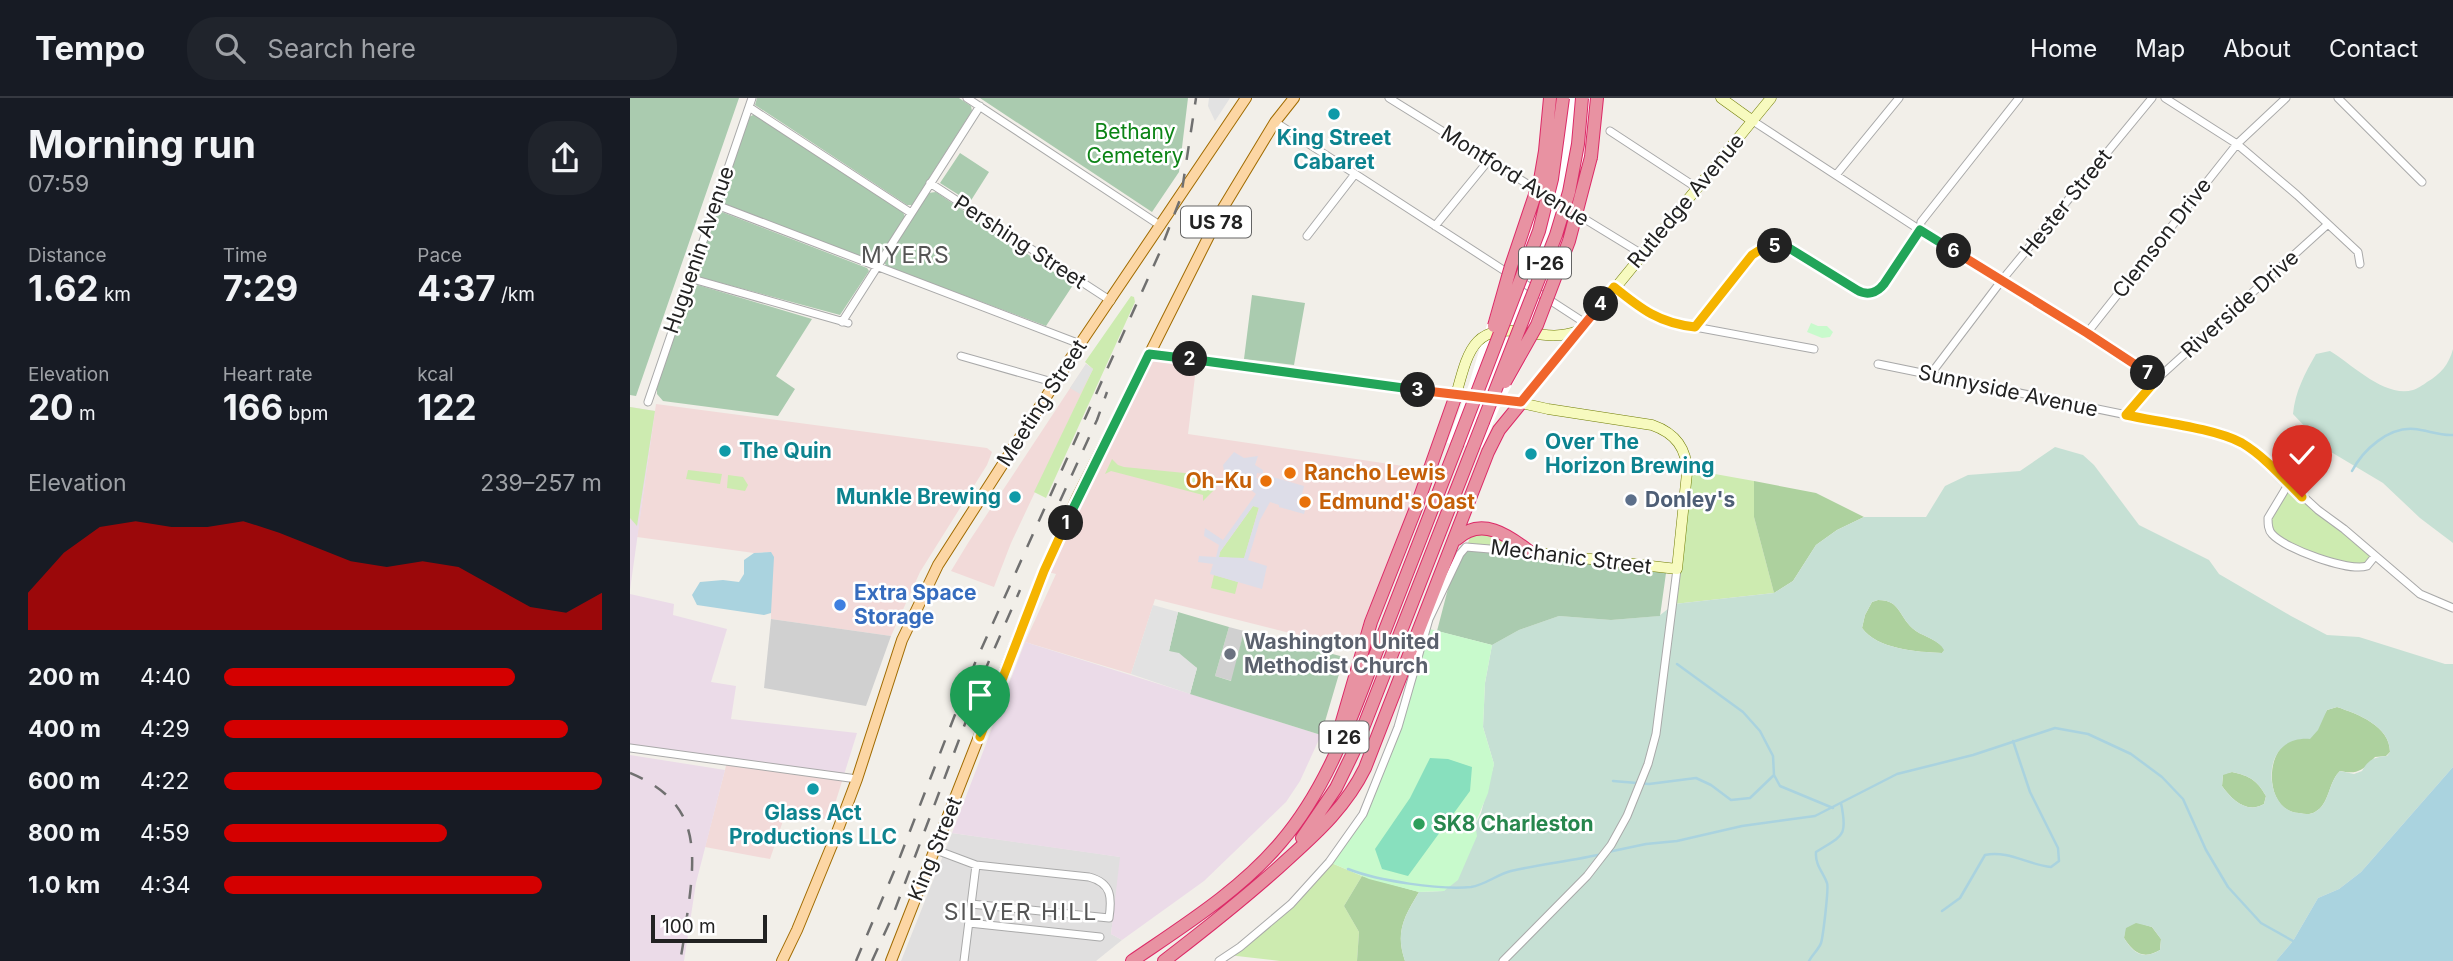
<!DOCTYPE html>
<meta charset="utf-8">
<style>
:root{--surface:#171b24;--page:#20242c;--text:#f1f3f6;--muted:#9ea1a6;--line:#363941;--accent:#d40000}
body{margin:0;font-family:Inter,sans-serif;background:var(--page);color:var(--text);height:100vh;display:flex;flex-direction:column;font-size:26px;white-space:nowrap}
*{box-sizing:border-box;margin:0}
p{font-size:23px;color:var(--muted)}
.icon{flex:none;width:38px;height:38px;fill:none;stroke:currentColor;stroke-width:2;stroke-linecap:round;stroke-linejoin:round}
.map{position:relative;flex:1;overflow:hidden}
.sheet{display:flex;flex-direction:column;background:var(--surface);width:630px}
.sheet>*{flex:none}
.scale{position:absolute;left:21px;bottom:18px;width:116px;box-sizing:border-box;padding-left:7px;border:4px solid #222;border-top:0;font-size:19px;line-height:24px;white-space:nowrap;color:#222;-webkit-text-stroke:5px #fff;paint-order:stroke}
.pin{position:absolute;display:grid;place-items:center;width:60px;height:60px;color:#fff;margin:-72px -30px;border-radius:50% 50% 50% 0;rotate:-45deg;box-shadow:0 0 7px #0007}
.pin .icon{rotate:45deg}
.km{position:absolute;width:35px;height:35px;margin:-18px;border-radius:50%;background:#222;color:#fff;font-size:19px;line-height:35px;text-align:center}
.round{display:grid;place-items:center;flex:none;width:74px;height:74px;border-radius:28px;background:var(--page)}
.summary{display:flex;align-items:center;justify-content:space-between;height:119px;padding:0 28px}
h1{font-size:38px;font-weight:700;line-height:52px}
.figures{display:grid;grid-template-columns:repeat(3,1fr);gap:10px;height:119px;padding:7px 28px}
.figures div{display:grid;align-content:center}
.figures b{font-size:35px;font-weight:700}
.figures small{font-size:19px;font-weight:400}
.figures p{font-size:19px}
.chart{height:196px;padding:14px 28px}
.chart p{display:flex;justify-content:space-between}
.chart svg{width:100%;height:126px;margin-top:7px;fill:var(--accent);opacity:.7}
ul{padding:0 28px;list-style:none;font-size:23px}
li{display:grid;grid-template-columns:112px 84px 1fr;align-items:center;height:52px}
li i{height:18px;border-radius:9px;background:var(--accent)}
header{display:flex;align-items:center;gap:42px;box-sizing:border-box;height:98px;padding:0 35px;background:var(--surface);border-bottom:2px solid var(--line)}
header strong{font-size:33px}
nav{display:flex;gap:38px;margin-inline-start:auto;font-size:24px}
.search{width:490px;height:63px;background:var(--page);display:flex;align-items:center;gap:18px;box-sizing:border-box;padding:0 24px;border-radius:28px;color:var(--muted);font-size:26px}
main{display:flex;flex:1;min-height:0}
.map>svg:first-child{display:block}
.residential{fill:#e0dfdf}
.commercial{fill:#f2dad9}
.industrial{fill:#ebdbe8}
.religious{fill:#d0d0d0}
.grass{fill:#cdebb0}
.forest{fill:#add19e}
.wetland{fill:#c6e0d4;fill-rule:evenodd}
.cemetery{fill:#aacbaf}
.park{fill:#c8facc}
.pitch{fill:#88e0be}
.parking{fill:#e2e2e2}
.plaza{fill:#dddde8;fill-rule:evenodd}
.water{fill:#aad3df}
.pier{fill:#fff}
.lines{fill:none;stroke-linecap:round;stroke-linejoin:round}
.stream{stroke:#aad3df;stroke-width:2.5}
.street-casing{stroke:#a9a9a9;stroke-width:9}
.secondary-casing{stroke:#707d05;stroke-width:11}
.primary-casing{stroke:#a06b00;stroke-width:12}
.highway-casing{stroke:#dc2a67;stroke-width:14}
.street{stroke:#fff;stroke-width:7}
.secondary{stroke:#f7fabf;stroke-width:10}
.primary{stroke:#fcd6a4;stroke-width:10}
.highway{stroke:#e892a2;stroke-width:12}
.rail{stroke:#707070;stroke-width:2.5;stroke-dasharray:14 14;stroke-linecap:butt}
.highway-bridge-casing{stroke:#dc2a67;stroke-width:14;stroke-linecap:butt}
.highway-bridge{stroke:#e892a2;stroke-width:12}
.split-1-casing{stroke:#fff;stroke-width:14}
.split-2-casing{stroke:#fff;stroke-width:14}
.split-3-casing{stroke:#fff;stroke-width:14}
.split-4-casing{stroke:#fff;stroke-width:14}
.split-5-casing{stroke:#fff;stroke-width:14}
.split-6-casing{stroke:#fff;stroke-width:14}
.split-7-casing{stroke:#fff;stroke-width:14}
.split-8-casing{stroke:#fff;stroke-width:14}
.split-1{stroke:#f5b400;stroke-width:9}
.split-2{stroke:#22a559;stroke-width:9}
.split-3{stroke:#22a559;stroke-width:9}
.split-4{stroke:#f0652b;stroke-width:9}
.split-5{stroke:#f5b400;stroke-width:9}
.split-6{stroke:#22a559;stroke-width:9}
.split-7{stroke:#f0652b;stroke-width:9}
.split-8{stroke:#f5b400;stroke-width:9}
.culture-dot{fill:#0f9aa8;stroke:#fff;stroke-width:2.5}
.food-dot{fill:#e8710a;stroke:#fff;stroke-width:2.5}
.service-dot{fill:#5c6f8a;stroke:#fff;stroke-width:2.5}
.shop-dot{fill:#3f7fe0;stroke:#fff;stroke-width:2.5}
.worship-dot{fill:#6b7280;stroke:#fff;stroke-width:2.5}
.leisure-dot{fill:#2e9e5b;stroke:#fff;stroke-width:2.5}
.labels{text-anchor:middle;stroke-width:5;stroke-linejoin:round;paint-order:stroke}
.shield{fill:#fff;stroke:#646464;stroke-width:2}
.shield-label{font-size:19px;font-weight:bold;fill:#222}
.park-label{font-size:21px;fill:#0c8416;stroke:#fff}
.culture-label{font-size:21px;font-weight:bold;fill:#0d838f;stroke:#fff}
.street-label{font-size:21px;fill:#222;stroke:#fff}
.food-label{font-size:21px;font-weight:bold;fill:#c56008;stroke:#fff;text-anchor:start}
.service-label{font-size:21px;font-weight:bold;fill:#4e5e75;stroke:#fff;text-anchor:start}
.shop-label{font-size:21px;font-weight:bold;fill:#366cbe;stroke:#fff;text-anchor:start}
.worship-label{font-size:21px;font-weight:bold;fill:#5b616d;stroke:#fff;text-anchor:start}
.leisure-label{font-size:21px;font-weight:bold;fill:#27864d;stroke:#fff;text-anchor:start}
.neighbourhood-label{font-size:23px;letter-spacing:2px;fill:#555;stroke:#fff}
</style>
<header>
<strong>Tempo</strong>
<div class="search"><svg class="icon" aria-label="search" viewBox="0 0 24 24"><circle cx="10" cy="10" r="6"/><path d="M15 15l6 6"/></svg>Search here</div>
<nav><a>Home</a><a>Map</a><a>About</a><a>Contact</a></nav>
</header>
<main>
<section class="sheet">
<div class="summary"><div><h1>Morning run</h1><p>07:59</p></div><a class="round"><svg class="icon" aria-label="share" viewBox="0 0 24 24"><path d="M12 15V3M7 8l5-5 5 5M5 13v7h14v-7"/></svg></a></div>
<div class="figures">
<div><p>Distance</p><b>1.62<small> km</small></b></div>
<div><p>Time</p><b>7:29</b></div>
<div><p>Pace</p><b>4:37<small> /km</small></b></div>
</div>
<div class="figures">
<div><p>Elevation</p><b>20<small> m</small></b></div>
<div><p>Heart rate</p><b>166<small> bpm</small></b></div>
<div><p>kcal</p><b>122</b></div>
</div>
<div class="chart"><p><span>Elevation</span>239–257 m</p>
<svg viewBox="0 0 160 44" preserveAspectRatio="none"><path d="M0 44V31L10 17L20 8L30 6L40 8L50 8L60 6L70 10L80 15L90 20L100 22L110 20L120 22L130 29L140 36L150 38L160 31V44z"/></svg>
</div>
<ul>
<li><b>200 m</b>4:40<i style="width:77%"></i></li>
<li><b>400 m</b>4:29<i style="width:91%"></i></li>
<li><b>600 m</b>4:22<i style="width:100%"></i></li>
<li><b>800 m</b>4:59<i style="width:59%"></i></li>
<li><b>1.0 km</b>4:34<i style="width:84%"></i></li>
</ul>
</section>
<div class="map">
<svg width="1823" height="863" viewBox="0 0 1823 863">
<rect width="100%" height="100%" fill="#f2efe9"/>
<path class="residential" d="M322,735L491,759L481,836L492,842L466,863H271Z"/>
<path class="commercial" d="M521,256L567,262L558,336L800,372L731,553L525,501L501,576L395,544L426,476L414,473Z
M456,266L463,271L381,445L364,489L321,473L338,445Z
M26,306L357,350L362,354L357,367L290,474L261,538L141,521V454L124,455L7,439Z
M97,664L213,680L200,722L156,714L140,761L75,749Z"/>
<path class="industrial" d="M0,309L25,313L0,492Z
M0,496L44,506L43,517L97,531L81,584L106,588L101,621L227,635L213,680L0,650Z
M395,544L691,637L670,683L656,704L574,783L492,842L481,836L490,759L322,735Z
M0,657L95,672L66,785L54,863H0Z"/>
<path class="religious" d="M141,521L261,538L236,608L134,590Z
M599,529L614,533L602,583L585,578Z"/>
<path class="grass" d="M501,198L504,199L505,204L416,400L404,394L463,271L455,264Z
M0,309L25,313L7,428L0,420Z
M482,361L488,367L494,369L585,378L586,390L573,403V397L481,373L475,376Z
M1057,371L1124,383V419L1144,495L1044,506Z
M58,372L92,376L90,386L56,381Z
M98,377L113,379L118,387L115,393L97,390Z
M1659,385L1745,458L1737,468L1690,461L1643,437L1638,420Z
M623,408L629,409L614,461L589,459L590,454Z
M842,433L859,435L885,450L838,445Z
M584,477L608,484L605,496L581,490Z
M699,764L732,778L714,808L729,834L727,863H650L598,857L661,806Z"/>
<path class="forest" d="M1124,383L1186,395L1234,419L1207,432L1186,447L1163,483L1144,495L1124,419Z
M1248,502C1272,502 1268,520 1286,533C1295,539 1309,542 1315,552L1312,555C1287,554 1247,551 1232,530L1235,517L1242,504Z
M1707,609C1728,616 1760,628 1760,654L1756,658L1745,659C1733,672 1728,677 1710,673C1698,684 1700,706 1685,714C1680,717 1674,716 1669,715C1641,714 1636,674 1648,654C1657,639 1685,634 1697,612Z
M1602,674C1620,678 1627,682 1636,698L1634,706C1617,716 1602,702 1592,688L1593,676Z
M732,778L789,794C774,819 765,834 775,863H727L729,834L714,808Z
M1506,824L1522,829L1531,841L1530,852C1513,862 1504,855 1494,840L1495,830Z"/>
<path class="wetland" d="M1823,251V445L1790,420L1753,385L1696,351L1663,316C1665,294 1675,275 1686,256L1700,253C1723,267 1755,300 1783,292C1787,291 1793,287 1797,284C1811,276 1819,266 1823,251Z
M1425,349L1453,357L1464,367L1509,427L1579,462L1589,476L1661,518L1697,537L1729,539L1815,566H1823V669L1731,774L1709,791L1688,800L1663,843L1646,863H775C765,834 774,819 789,794L814,793L851,715L864,666L853,629L855,585L862,547L889,532L929,518L981,522L1029,518L1044,506L1144,495L1163,483L1186,447L1207,432L1234,419H1296L1315,388L1338,377L1390,373ZM1248,502C1272,502 1268,520 1286,533C1295,539 1309,542 1314,552L1312,555C1287,554 1247,551 1232,530L1235,517L1242,504ZM1707,609C1728,616 1760,628 1760,654L1757,658C1744,659 1738,662 1732,673L1724,676L1710,673C1698,684 1700,706 1685,714C1680,717 1675,716 1669,715C1634,714 1627,637 1680,641L1688,632L1697,612ZM1602,674C1620,678 1627,682 1636,698L1634,706C1617,716 1602,702 1592,688L1593,677ZM1506,825L1522,829L1531,841L1530,852C1513,862 1504,856 1494,840L1496,830Z"/>
<path class="cemetery" d="M0,0H109L6,298L0,297Z
M127,0H329L341,8L342,13L282,107H277L125,7Z
M350,0H558L549,74L522,114Z
M125,16L273,114L275,119L247,162L241,163L95,107L91,102L119,19Z
M330,55L359,74L340,104L310,85Z
M306,94L443,187L416,228L258,169L254,165L298,95Z
M92,114L237,170L239,173L210,217L69,179L66,174L84,119Z
M68,187L182,221L146,278L165,291L148,318L33,303L27,296V289L59,192Z
M622,197L675,205L664,267L614,261Z
M834,452L1036,475L1030,518L981,522L929,518L889,532L862,547L807,533L820,483Z
M548,514L599,529L585,578L601,583L614,533L714,559L691,637L560,596L567,570L539,553Z"/>
<path class="park" d="M1181,225L1188,228H1197L1203,234L1200,239L1192,240L1177,234Z
M796,530L862,547L855,585L853,629L864,666L858,695L845,726L847,738L828,782L814,793L789,794L739,781L699,764L733,716L753,671Z"/>
<path class="pitch" d="M800,660L818,661L842,669L840,693L778,778L752,771L745,751L780,700Z"/>
<path class="parking" d="M579,0H600L585,23L578,8Z
M456,266L463,271L450,296L440,290Z
M523,507L548,514L539,553L549,555L567,570L560,596L501,576Z"/>
<path class="plaza" d="M604,354L614,360L628,358L625,367L633,372V376L627,375L626,380L629,381L628,387L640,390L643,379L674,388L669,410L675,412L674,416L649,409V407L640,404L630,422L618,462L637,468L632,491L580,476L583,466L568,464L569,458L586,459L589,447L574,438L575,430L593,442L626,396L614,386L613,388L607,384L603,389L600,387L604,381L595,380L593,367ZM623,408L629,410L614,460L589,459L590,454Z"/>
<path class="water" d="M141,454L144,459L141,515L134,517L67,507L62,497L70,484L93,482L109,484L114,476V462L124,455Z
M1823,669V863H1646L1663,843L1688,800L1709,791L1731,774Z"/>
<path class="pier" d="M925,0H961L964,70L956,104L911,227L898,258L869,311L853,350L817,345L839,286L874,170L901,94Z"/>
<g class="lines">
<path class="stream" d="M1722,373C1733,352 1758,329 1784,331C1797,332 1810,338 1823,337
M1047,566L1113,614L1130,633L1143,658L1144,677L1150,688L1203,710
M983,683L1019,686L1066,680L1081,687L1101,702L1120,700L1144,677
M978,754L1016,746L1047,743L1112,728L1185,718L1267,676L1343,657L1425,630L1458,636L1501,656L1532,679L1553,701L1576,752L1598,789L1631,825L1663,843
M718,771C749,783 809,792 841,789C855,787 868,776 881,773C911,766 942,763 972,756
M1312,813L1330,800L1355,757C1378,752 1399,767 1421,769L1429,763L1428,750L1400,694L1383,643
M1179,863C1182,857 1189,851 1191,845C1193,839 1199,789 1197,785C1193,774 1185,767 1186,754C1213,737 1218,739 1211,705"/>
<defs>
<path id="street" d="M337,0L531,128
M759,0L907,92
M1535,0L1607,46L1667,97L1728,154L1730,166
M1708,0L1792,84
M119,9L281,115
M1123,23L1290,132L1457,235L1527,281
M645,24L955,225
M980,33L1067,90
M1206,77L1269,0
M300,85L481,203
M917,98L1012,156
M84,106L450,246
M805,128L859,62
M677,138L725,76
M59,180L218,225
M984,189L1019,216L1038,224L1184,251
M212,224L350,8
M1065,229L1125,154L1143,148L1159,150L1231,195H1241L1251,190L1290,132L1291,124L1389,0
M1457,235L1607,46L1656,0
M331,258L426,285
M1248,266L1580,334L1609,343L1625,354L1688,412L1714,431L1790,496L1823,510
M1300,277L1372,182L1522,0
M18,304L122,0
M1496,317L1527,281L1698,126
M1659,385L1638,420C1638,426 1638,432 1642,436C1655,451 1719,474 1737,468L1745,458
M0,650L227,681
M306,752L346,767L459,779C482,785 482,800 479,820L341,806
M339,825L470,839
M334,863L346,767
M589,863L610,849L661,806L699,764L733,716L768,629L799,521L830,456L836,449L896,454
M873,863L957,778L981,747L997,718L1018,666L1026,636L1047,471"/>
<path id="secondary" d="M1091,0L1123,23
M519,256L891,305L918,311L1022,327C1045,335 1057,350 1057,375L1047,471L900,454
M826,297C839,249 844,225 900,235C918,238 932,239 948,233
M891,305L1141,0"/>
<path id="primary" d="M152,863L167,832L204,742L227,681L272,542L308,467L450,246L616,0
M261,863L414,473L447,400L593,110L645,24L664,0"/>
<path id="highway" d="M961,59L967,0
M827,441C851,418 878,437 900,454
M711,627L741,524L786,410L826,297
M672,740L706,690L724,653L853,324
M502,863C553,828 611,792 651,744C699,688 722,617 748,550C775,482 801,414 827,347
M534,863C577,830 619,797 659,760C689,733 717,707 735,670L858,354L869,332L891,305"/>
</defs>
<use href="#street" class="street-casing"/>
<use href="#secondary" class="secondary-casing"/>
<use href="#primary" class="primary-casing"/>
<use href="#highway" class="highway-casing"/>
<use href="#street" class="street"/>
<use href="#secondary" class="secondary"/>
<use href="#primary" class="primary"/>
<use href="#highway" class="highway"/>
<path class="rail" d="M430,403L467,322L477,294
M0,675C64,702 67,742 59,804C56,824 54,844 50,863
M226,863L268,764L345,565L529,156L551,99L566,0
M242,863L263,817L356,570L390,492"/>
<defs>
<path id="highway-bridge" d="M864,228L881,168L910,82L915,53L920,0
M875,284L907,227L939,143L961,59
M853,324L926,137L939,94L948,46L952,0
M827,347L909,133L922,81L933,0"/>
</defs>
<use href="#highway-bridge" class="highway-bridge-casing"/>
<use href="#highway-bridge" class="highway-bridge"/>
</g>
<g class="lines">
<defs>
<path id="split-1" d="M350,639L414,473L436,425"/>
<path id="split-2" d="M436,425L519,256L560,261"/>
<path id="split-3" d="M560,261L788,292"/>
<path id="split-4" d="M788,292L891,304L971,206"/>
<path id="split-5" d="M971,206L984,189C1011,211 1029,225 1065,229L1122,157L1133,150L1145,148"/>
<path id="split-6" d="M1145,148L1159,150L1227,192C1237,198 1247,195 1254,186L1290,132L1324,153"/>
<path id="split-7" d="M1324,153L1457,235L1518,275"/>
<path id="split-8" d="M1518,275L1527,281L1496,317C1528,324 1584,330 1612,345C1634,358 1654,381 1672,399"/>
</defs>
<use href="#split-1" class="split-1-casing"/>
<use href="#split-2" class="split-2-casing"/>
<use href="#split-3" class="split-3-casing"/>
<use href="#split-4" class="split-4-casing"/>
<use href="#split-5" class="split-5-casing"/>
<use href="#split-6" class="split-6-casing"/>
<use href="#split-7" class="split-7-casing"/>
<use href="#split-8" class="split-8-casing"/>
<use href="#split-1" class="split-1"/>
<use href="#split-2" class="split-2"/>
<use href="#split-3" class="split-3"/>
<use href="#split-4" class="split-4"/>
<use href="#split-5" class="split-5"/>
<use href="#split-6" class="split-6"/>
<use href="#split-7" class="split-7"/>
<use href="#split-8" class="split-8"/>
</g>
<g class="culture-dot">
<circle cx="704" cy="16" r="7"/>
<circle cx="95" cy="353" r="7"/>
<circle cx="901" cy="356" r="7"/>
<circle cx="385" cy="399" r="7"/>
<circle cx="183" cy="691" r="7"/>
</g>
<g class="food-dot">
<circle cx="660" cy="375" r="7"/>
<circle cx="636" cy="383" r="7"/>
<circle cx="675" cy="404" r="7"/>
</g>
<circle class="service-dot" cx="1001" cy="402" r="7"/>
<circle class="shop-dot" cx="210" cy="507" r="7"/>
<circle class="worship-dot" cx="600" cy="556" r="7"/>
<circle class="leisure-dot" cx="789" cy="726" r="7"/>
<g class="labels">
<g class="shield">
<rect x="551" y="108.5" width="70" height="31" rx="5"/>
<rect x="889" y="149.5" width="52" height="31" rx="5"/>
<rect x="689.5" y="623.5" width="49" height="31" rx="5"/>
</g>
<g class="shield-label">
<text x="586" y="131">US 78</text>
<text x="915" y="172">I-26</text>
<text x="714" y="646">I 26</text>
</g>
<g class="park-label">
<text x="505" y="41">Bethany<tspan x="505" dy="24">Cemetery</tspan></text>
</g>
<g class="culture-label">
<text x="704" y="47">King Street<tspan x="704" dy="24">Cabaret</tspan></text>
<text x="915" y="351" text-anchor="start">Over The<tspan x="915" dy="24">Horizon Brewing</tspan></text>
<text x="109" y="360" text-anchor="start">The Quin</text>
<text x="371" y="406" text-anchor="end">Munkle Brewing</text>
<text x="183" y="722">Glass Act<tspan x="183" dy="24">Productions LLC</tspan></text>
</g>
<g class="street-label">
<text transform="translate(885 78) rotate(32)" y="7">Montford Avenue</text>
<text transform="translate(1056 103) rotate(-50)" y="7">Rutledge Avenue</text>
<text transform="translate(1436 105) rotate(-51)" y="7">Hester Street</text>
<text transform="translate(1532 140) rotate(-52)" y="7">Clemson Drive</text>
<text transform="translate(390 144) rotate(33)" y="7">Pershing Street</text>
<text transform="translate(69 152) rotate(-71)" y="7">Huguenin Avenue</text>
<text transform="translate(1610 206) rotate(-42)" y="7">Riverside Drive</text>
<text transform="translate(1378 293) rotate(12)" y="7">Sunnyside Avenue</text>
<text transform="translate(412 305) rotate(-57)" y="7">Meeting Street</text>
<text transform="translate(941 459) rotate(7)" y="7">Mechanic Street</text>
<text transform="translate(305 751) rotate(-68)" y="7">King Street</text>
</g>
<g class="food-label">
<text x="674" y="382">Rancho Lewis</text>
<text x="622" y="390" text-anchor="end">Oh-Ku</text>
<text x="689" y="411">Edmund's Oast</text>
</g>
<g class="service-label">
<text x="1015" y="409">Donley's</text>
</g>
<g class="shop-label">
<text x="224" y="502">Extra Space<tspan x="224" dy="24">Storage</tspan></text>
</g>
<g class="worship-label">
<text x="614" y="551">Washington United<tspan x="614" dy="24">Methodist Church</tspan></text>
</g>
<g class="leisure-label">
<text x="803" y="733">SK8 Charleston</text>
</g>
<g class="neighbourhood-label">
<text x="276" y="165">MYERS</text>
<text x="391" y="822">SILVER HILL</text>
</g>
</g>
</svg>
<div class="scale">100 m</div>
<div class="pin" style="left:350px;top:639px;background:#1e9e55"><svg class="icon" aria-label="arrive" viewBox="0 0 24 24"><path d="M6 21V4h12l-3 4 3 4H6"/></svg></div>
<div class="pin" style="left:1672px;top:399px;background:#d93025"><svg class="icon" aria-label="check" viewBox="0 0 24 24"><path d="M5 12l5 5 9-10"/></svg></div>
<b class="km" style="left:436px;top:425px">1</b>
<b class="km" style="left:560px;top:261px">2</b>
<b class="km" style="left:788px;top:292px">3</b>
<b class="km" style="left:971px;top:206px">4</b>
<b class="km" style="left:1145px;top:148px">5</b>
<b class="km" style="left:1324px;top:153px">6</b>
<b class="km" style="left:1518px;top:275px">7</b>
</div>
</main>
